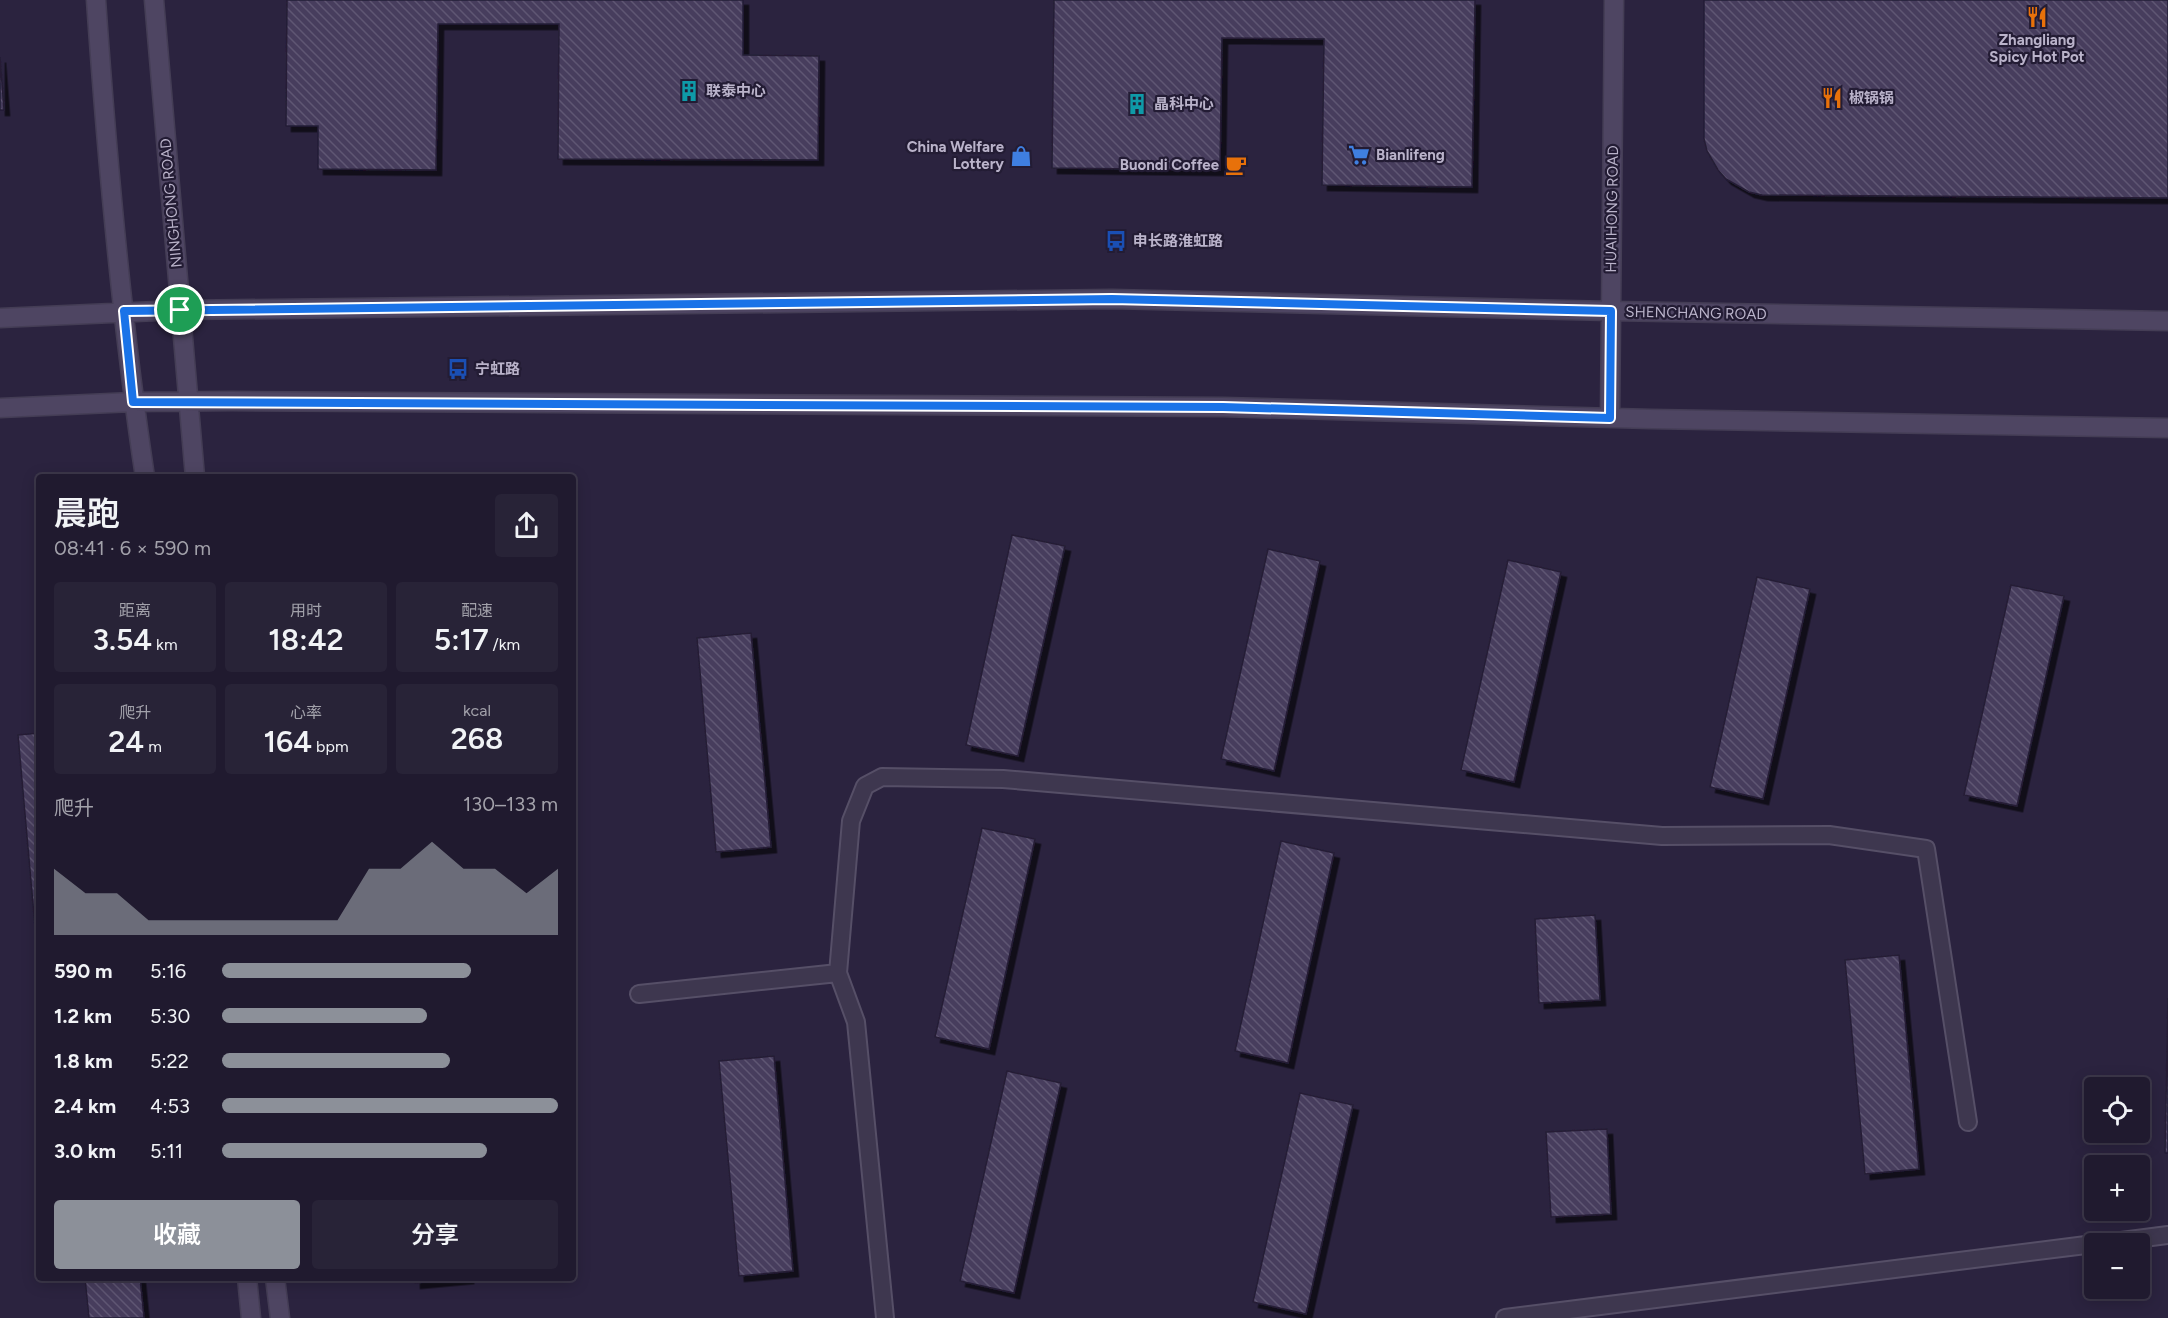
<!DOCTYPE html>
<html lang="zh">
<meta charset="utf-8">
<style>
:root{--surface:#201a2f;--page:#282337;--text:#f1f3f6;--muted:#a2a1aa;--line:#3d384b;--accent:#8c9099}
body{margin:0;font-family:Figtree,"Noto Sans SC",sans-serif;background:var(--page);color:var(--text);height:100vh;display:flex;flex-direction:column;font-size:22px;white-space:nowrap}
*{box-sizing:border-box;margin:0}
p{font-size:20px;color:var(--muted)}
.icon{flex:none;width:33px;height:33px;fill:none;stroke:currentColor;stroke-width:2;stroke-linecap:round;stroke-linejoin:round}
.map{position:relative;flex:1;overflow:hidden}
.details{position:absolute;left:36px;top:474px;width:540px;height:807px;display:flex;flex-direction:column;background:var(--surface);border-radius:6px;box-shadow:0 3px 15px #0003,0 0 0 2px var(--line)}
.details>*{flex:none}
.buttons{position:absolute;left:2084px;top:1077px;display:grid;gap:12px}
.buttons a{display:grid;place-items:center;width:66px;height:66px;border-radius:6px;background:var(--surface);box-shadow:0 3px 15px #0003,0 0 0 2px var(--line);font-size:30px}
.pin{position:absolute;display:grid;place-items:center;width:51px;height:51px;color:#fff;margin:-26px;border:3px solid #fff;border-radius:50%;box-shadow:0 2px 6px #0007}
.round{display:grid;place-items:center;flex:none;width:63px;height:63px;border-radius:6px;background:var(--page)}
.headline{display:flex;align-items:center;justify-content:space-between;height:102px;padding:0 18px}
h1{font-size:33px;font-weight:600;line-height:45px}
.figures{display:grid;grid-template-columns:repeat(3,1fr);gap:9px;height:102px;padding:6px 18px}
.figures div{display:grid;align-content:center;border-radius:6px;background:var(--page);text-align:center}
.figures b{font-size:30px;font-weight:600}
.figures small{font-size:16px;font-weight:400}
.figures p{font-size:16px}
.chart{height:168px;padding:12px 18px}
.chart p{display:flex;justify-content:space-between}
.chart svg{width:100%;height:108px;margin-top:6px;fill:var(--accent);opacity:.7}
.primary-button{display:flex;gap:12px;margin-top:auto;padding:12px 18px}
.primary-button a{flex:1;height:69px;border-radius:6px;background:var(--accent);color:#fff;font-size:24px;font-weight:600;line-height:69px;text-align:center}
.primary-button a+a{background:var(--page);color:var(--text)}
ul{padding:0 18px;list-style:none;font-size:20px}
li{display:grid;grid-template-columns:96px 72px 1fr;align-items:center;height:45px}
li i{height:15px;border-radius:8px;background:var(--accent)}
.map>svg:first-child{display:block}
.building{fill:url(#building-back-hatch);stroke:#251e36;stroke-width:1.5;filter:url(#shadow)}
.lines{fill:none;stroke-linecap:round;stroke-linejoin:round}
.lane-casing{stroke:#564f67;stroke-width:20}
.secondary-casing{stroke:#443d55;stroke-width:21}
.lane{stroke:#3e374f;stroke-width:16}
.secondary{stroke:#4e4562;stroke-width:18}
.route-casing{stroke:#fff;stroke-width:12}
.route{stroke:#1a73e8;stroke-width:8}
.labels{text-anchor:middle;stroke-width:4.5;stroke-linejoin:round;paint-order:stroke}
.poi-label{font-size:15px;font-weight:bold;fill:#bab3ca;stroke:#231c34;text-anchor:start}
.street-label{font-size:15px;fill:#bab3ca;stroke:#231c34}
</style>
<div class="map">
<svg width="2168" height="1318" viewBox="0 0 2168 1318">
<defs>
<pattern id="building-back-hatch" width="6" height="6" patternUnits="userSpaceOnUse" patternTransform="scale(1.5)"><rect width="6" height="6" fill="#463d5d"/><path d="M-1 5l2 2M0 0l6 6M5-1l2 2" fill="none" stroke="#5f5773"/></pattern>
<filter id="shadow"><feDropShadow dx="5.5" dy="5.5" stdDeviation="0" flood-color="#0009"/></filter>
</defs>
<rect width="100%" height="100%" fill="#2b233f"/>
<path class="building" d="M287,0H743V55L819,56L818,160L558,159L559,24H438L436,170L318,169V126H286Z
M1054,0H1475L1472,187L1322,185L1324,39L1222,38L1220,170L1052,168Z
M1704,0H2168V198L1762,195L1749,192L1726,179L1718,170L1707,151L1704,139Z
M0,57L4,110H0Z
M1012,535L1065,546L1018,756L966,745Z
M1268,549L1320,561L1274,771L1221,759Z
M1508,560L1561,572L1514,782L1461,770Z
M1757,577L1810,589L1763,799L1710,787Z
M2011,585L2064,596L2017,806L1964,795Z
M751,633L771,847L716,852L697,638Z
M39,733V949H37L18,735Z
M982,828L1035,839L989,1049L935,1037Z
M1281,841L1334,853L1288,1063L1235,1051Z
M1595,915L1600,1000L1539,1003L1535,919Z
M1899,955L1919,1169L1865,1174L1845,960Z
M2168,998V1153H2165Z
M774,1056L793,1271L739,1276L719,1061Z
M1007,1071L1061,1083L1014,1293L960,1281Z
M1300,1093L1353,1105L1306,1314L1253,1302Z
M1607,1129L1611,1214L1551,1217L1546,1132Z
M85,1278H140L144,1318H89Z
M415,1278H469L415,1283Z"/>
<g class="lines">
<defs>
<path id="lane" d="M639,994L838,973
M2098,1244L2168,1235
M885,1318L856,1022L838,973L851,821L865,786L882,777L1003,779L1662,836L1829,835L1926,849L1968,1122
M1505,1318L2094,1244"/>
<path id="secondary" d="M96,0C107,159 121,319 145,477
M154,0L195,477
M0,318L180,310L1112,299L1611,311L2168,321
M0,408L133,402L232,401L1223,407L1651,419L2168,428
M1610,418L1614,0
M247,1278L251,1318
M275,1278L280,1318"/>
</defs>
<use href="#lane" class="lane-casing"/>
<use href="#secondary" class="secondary-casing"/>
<use href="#lane" class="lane"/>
<use href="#secondary" class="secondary"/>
</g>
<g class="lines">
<defs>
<path id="route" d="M1112,299L1611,311L1610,418L1223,407L133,402L124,311Z"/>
</defs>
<use href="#route" class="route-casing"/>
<use href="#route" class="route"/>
</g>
<defs>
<symbol id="restaurant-bare" viewBox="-9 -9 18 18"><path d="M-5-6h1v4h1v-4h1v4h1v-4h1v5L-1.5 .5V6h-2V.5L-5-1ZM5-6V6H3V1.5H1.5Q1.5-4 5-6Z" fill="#e8710a" stroke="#231c34" stroke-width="2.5" paint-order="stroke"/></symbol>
<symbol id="building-bare" viewBox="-9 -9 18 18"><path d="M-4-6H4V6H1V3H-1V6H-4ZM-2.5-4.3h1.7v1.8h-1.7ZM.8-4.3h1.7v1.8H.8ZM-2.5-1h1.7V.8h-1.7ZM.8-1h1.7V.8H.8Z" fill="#0f9aa8" stroke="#231c34" stroke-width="2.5" paint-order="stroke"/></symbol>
<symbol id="supermarket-bare" viewBox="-9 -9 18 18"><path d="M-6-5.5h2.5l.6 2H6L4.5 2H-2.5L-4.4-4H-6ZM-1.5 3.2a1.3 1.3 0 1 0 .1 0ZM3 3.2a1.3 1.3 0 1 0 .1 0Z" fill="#3f7fe0" stroke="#231c34" stroke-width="2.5" paint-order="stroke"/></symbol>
<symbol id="shop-bare" viewBox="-9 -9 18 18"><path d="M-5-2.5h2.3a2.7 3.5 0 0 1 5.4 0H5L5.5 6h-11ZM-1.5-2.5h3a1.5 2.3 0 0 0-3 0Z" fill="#3f7fe0" stroke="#231c34" stroke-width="2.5" paint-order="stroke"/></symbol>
<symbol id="cafe-bare" viewBox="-9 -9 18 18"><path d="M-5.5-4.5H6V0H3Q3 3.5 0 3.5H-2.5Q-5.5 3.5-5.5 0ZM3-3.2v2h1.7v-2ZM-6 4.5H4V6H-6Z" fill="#e8710a" stroke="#231c34" stroke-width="2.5" paint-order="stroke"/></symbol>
<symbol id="bus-bare" viewBox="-9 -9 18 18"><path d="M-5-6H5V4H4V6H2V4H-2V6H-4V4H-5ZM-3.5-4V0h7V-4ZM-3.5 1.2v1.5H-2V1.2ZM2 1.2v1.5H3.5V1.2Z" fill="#1a4fb4" stroke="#231c34" stroke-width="2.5" paint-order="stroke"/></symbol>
</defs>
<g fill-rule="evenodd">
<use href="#restaurant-bare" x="2022" y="2" width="30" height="30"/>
<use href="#building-bare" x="674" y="76" width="30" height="30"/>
<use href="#restaurant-bare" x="1817" y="83" width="30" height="30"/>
<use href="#building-bare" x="1122" y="89" width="30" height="30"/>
<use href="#supermarket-bare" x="1344" y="140" width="30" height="30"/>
<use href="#shop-bare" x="1006" y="141" width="30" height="30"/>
<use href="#cafe-bare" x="1221" y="150" width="30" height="30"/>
<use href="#bus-bare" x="1101" y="226" width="30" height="30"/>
<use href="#bus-bare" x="443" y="354" width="30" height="30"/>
</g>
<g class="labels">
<g class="poi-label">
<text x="2037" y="45" text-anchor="middle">Zhangliang<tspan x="2037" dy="17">Spicy Hot Pot</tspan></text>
<text x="706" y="96">联泰中心</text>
<text x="1849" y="103">椒锅锅</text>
<text x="1154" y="109">晶科中心</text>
<text x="1004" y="152" text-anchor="end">China Welfare<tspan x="1004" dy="17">Lottery</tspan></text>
<text x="1376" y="160">Bianlifeng</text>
<text x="1219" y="170" text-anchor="end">Buondi Coffee</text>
<text x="1133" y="246">申长路淮虹路</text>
<text x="475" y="374">宁虹路</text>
</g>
<g class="street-label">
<text transform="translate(171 203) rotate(-95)" y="5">NINGHONG ROAD</text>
<text transform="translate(1612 209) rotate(-89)" y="5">HUAIHONG ROAD</text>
<text transform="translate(1696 313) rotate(1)" y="5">SHENCHANG ROAD</text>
</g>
</g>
</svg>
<div class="buttons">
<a><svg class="icon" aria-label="locate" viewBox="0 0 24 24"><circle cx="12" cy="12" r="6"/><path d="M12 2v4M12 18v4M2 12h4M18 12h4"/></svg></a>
<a>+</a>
<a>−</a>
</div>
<div class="pin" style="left:180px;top:310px;background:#1e9e55"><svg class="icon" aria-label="arrive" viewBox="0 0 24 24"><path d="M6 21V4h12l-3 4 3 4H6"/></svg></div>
<section class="details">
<div class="headline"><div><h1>晨跑</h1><p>08:41 · 6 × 590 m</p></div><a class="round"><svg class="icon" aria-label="share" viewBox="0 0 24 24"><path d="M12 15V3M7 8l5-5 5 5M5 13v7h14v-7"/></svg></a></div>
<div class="figures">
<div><p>距离</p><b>3.54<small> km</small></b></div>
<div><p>用时</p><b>18:42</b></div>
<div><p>配速</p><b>5:17<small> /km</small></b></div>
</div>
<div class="figures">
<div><p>爬升</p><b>24<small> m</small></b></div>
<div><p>心率</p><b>164<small> bpm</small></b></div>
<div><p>kcal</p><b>268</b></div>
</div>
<div class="chart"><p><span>爬升</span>130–133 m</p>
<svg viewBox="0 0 160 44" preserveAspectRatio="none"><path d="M0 44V17L10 27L20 27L30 38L40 38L50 38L60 38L70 38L80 38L90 38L100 17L110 17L120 6L130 17L140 17L150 27L160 17V44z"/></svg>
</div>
<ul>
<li><b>590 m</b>5:16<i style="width:74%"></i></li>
<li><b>1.2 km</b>5:30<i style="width:61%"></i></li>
<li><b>1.8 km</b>5:22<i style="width:68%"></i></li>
<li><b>2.4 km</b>4:53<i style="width:100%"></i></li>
<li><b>3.0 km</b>5:11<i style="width:79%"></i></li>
</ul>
<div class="primary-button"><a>收藏</a><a>分享</a></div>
</section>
</div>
